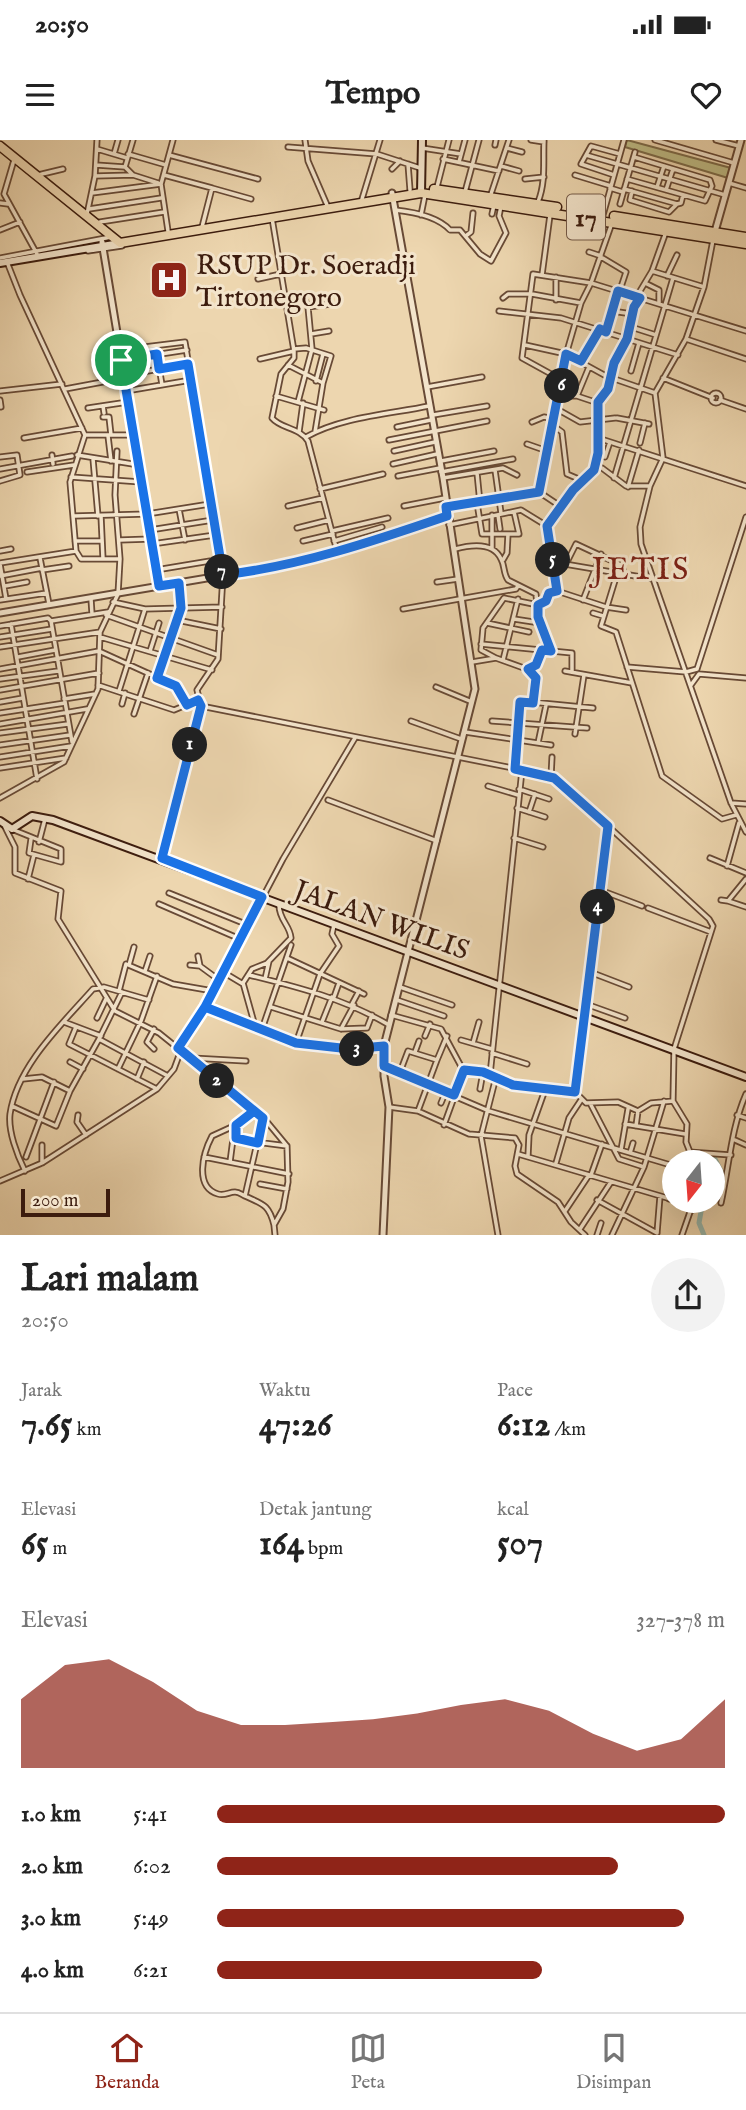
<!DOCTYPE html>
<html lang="id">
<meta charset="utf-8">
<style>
:root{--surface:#fff;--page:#f2f2f2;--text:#222;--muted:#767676;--line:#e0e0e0;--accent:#8f2418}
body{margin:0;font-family:"IM FELL English",serif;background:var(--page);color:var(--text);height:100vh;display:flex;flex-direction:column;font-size:26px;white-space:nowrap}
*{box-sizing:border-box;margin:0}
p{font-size:23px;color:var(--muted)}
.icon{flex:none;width:38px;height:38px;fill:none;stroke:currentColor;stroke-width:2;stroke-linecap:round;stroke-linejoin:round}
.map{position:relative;height:1095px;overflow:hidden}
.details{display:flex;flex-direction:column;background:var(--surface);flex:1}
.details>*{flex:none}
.needle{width:46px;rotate:197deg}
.buttons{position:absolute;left:662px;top:1010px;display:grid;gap:14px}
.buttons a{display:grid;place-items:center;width:63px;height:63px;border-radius:50%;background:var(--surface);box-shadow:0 7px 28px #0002;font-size:35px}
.scale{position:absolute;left:21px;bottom:18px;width:89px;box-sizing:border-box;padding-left:7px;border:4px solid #3c1c0e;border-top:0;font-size:19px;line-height:24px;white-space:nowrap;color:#3c1c0e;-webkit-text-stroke:5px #f3e4cb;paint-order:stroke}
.pin{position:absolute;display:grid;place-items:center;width:60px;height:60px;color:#fff;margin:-30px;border:4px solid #fff;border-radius:50%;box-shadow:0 2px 7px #0007}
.km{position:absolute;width:35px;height:35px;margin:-18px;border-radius:50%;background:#222;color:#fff;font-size:19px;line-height:35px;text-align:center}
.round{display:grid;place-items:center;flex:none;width:74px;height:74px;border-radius:37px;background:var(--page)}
.summary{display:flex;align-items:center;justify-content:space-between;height:119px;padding:0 21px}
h1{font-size:38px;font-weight:700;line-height:52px}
.stats{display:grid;grid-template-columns:repeat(3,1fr);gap:10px;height:119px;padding:7px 21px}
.stats div{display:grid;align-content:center}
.stats b{font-size:35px;font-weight:700}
.stats small{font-size:19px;font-weight:400}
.stats p{font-size:19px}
.chart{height:196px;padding:14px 21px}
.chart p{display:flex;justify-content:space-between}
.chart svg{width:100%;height:126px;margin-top:7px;fill:var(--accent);opacity:.7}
ul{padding:0 21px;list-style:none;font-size:23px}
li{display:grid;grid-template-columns:112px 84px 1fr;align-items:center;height:52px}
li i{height:18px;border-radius:9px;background:var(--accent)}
.status{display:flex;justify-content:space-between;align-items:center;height:49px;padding:0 35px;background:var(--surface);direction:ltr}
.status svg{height:19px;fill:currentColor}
header{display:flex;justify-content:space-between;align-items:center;height:91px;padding:0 21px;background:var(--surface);font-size:32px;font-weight:700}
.menu{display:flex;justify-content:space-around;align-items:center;height:98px;border-top:2px solid var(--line);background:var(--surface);font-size:19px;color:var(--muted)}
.menu a{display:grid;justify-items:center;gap:4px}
.menu .selected{color:var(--accent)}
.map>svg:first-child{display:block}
.green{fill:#bfbc86;stroke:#7e6c4a;stroke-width:2}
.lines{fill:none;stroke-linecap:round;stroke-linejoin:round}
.river{stroke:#99b9ad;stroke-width:5}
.minor-casing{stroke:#684a36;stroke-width:7}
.tertiary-casing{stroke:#684a36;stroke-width:9}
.secondary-casing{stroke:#3c1c0e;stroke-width:10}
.trunk-casing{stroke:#3c1c0e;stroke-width:11}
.minor{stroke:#f3e4cb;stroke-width:3.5}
.tertiary{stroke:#f3e4cb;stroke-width:5}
.secondary{stroke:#f3e4cb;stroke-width:6}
.trunk{stroke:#edd6af;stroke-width:8}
.route-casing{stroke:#fff;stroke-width:14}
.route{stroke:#1a73e8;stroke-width:9}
.labels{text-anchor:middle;stroke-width:6;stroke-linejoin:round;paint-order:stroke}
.shield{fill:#f3e4cb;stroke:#735847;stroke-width:2}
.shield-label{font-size:26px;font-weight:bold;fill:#3c1c0e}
.poi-label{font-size:28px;fill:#3c1c0e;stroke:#f3e4cb;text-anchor:start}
.street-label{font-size:28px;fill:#3c1c0e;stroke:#f3e4cb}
.quarter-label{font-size:32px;letter-spacing:2px;fill:#7a1f14;stroke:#f3e4cb}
</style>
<div class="status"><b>20:50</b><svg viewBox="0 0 49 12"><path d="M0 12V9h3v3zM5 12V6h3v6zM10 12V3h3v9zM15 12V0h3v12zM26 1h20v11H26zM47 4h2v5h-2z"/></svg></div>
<header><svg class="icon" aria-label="menu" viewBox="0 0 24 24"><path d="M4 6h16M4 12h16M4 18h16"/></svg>Tempo<svg class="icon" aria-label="heart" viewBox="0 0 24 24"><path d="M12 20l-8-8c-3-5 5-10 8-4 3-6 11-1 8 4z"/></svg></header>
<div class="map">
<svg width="746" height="1095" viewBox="0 0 746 1095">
<rect width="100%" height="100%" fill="#edd6af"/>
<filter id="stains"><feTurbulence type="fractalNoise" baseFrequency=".00286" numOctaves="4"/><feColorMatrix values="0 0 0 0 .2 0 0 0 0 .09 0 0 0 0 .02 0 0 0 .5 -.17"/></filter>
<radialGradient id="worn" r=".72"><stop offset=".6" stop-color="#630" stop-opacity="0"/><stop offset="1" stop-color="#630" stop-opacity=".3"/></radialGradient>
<path class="green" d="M627,0L731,28L728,38L625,7Z"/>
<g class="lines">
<path class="river" d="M712,1013L723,1035L712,1054
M704,1095L699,1083L702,1066L711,1060"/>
<defs>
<path id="minor" d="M305,0L308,21L327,65
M531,0L544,2
M655,0L734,23
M716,0L739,6
M495,5L496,0
M288,7L377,14L420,28
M422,8L461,14
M507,8L522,12
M97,9L127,18
M114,14L118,0
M128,14L166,25
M169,15L258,39
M586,15L725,55
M443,19L499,31
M14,20L4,54L37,114
M459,22L465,0
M408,24L410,50
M96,25L125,27
M501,26L519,31
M392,29L400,21
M38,35L63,29
M133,35L125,27L133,0
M164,35L212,48L202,87
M575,35L611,46
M614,35L581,24L591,6L620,14
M95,36L133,35L158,43
M525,39L544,37
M627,39L705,61L712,46L710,40L634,17
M729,43L746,48
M437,47L449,0
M657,47L664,26
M212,48L251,59
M610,48L623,52
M624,49L677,64L681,63L683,55
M666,50L673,29
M632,51L630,60L669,72L677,64
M465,52L479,0
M92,53L161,44
M490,57L509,0
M362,59L380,0
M538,62C546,42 543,22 544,0
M0,63L8,64
M620,64L635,12
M89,69L161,58
M395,70C415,72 438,77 450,90H460L480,114L491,121L506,93L499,76L501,66
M87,74L95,36L97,0
M492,74L494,65
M421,75L425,55
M603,75L624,0
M272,78L294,211V218L281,234L272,278C281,289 299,287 308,301L337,411
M100,82L164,72
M0,90L20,82
M168,91L161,44L173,0
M467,95L471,92L473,73
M713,100L704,147L686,199L655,253L663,318L650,346L640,387L641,404L731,663L746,692
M88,111L122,106
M589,112L601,116
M601,117L626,132L606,192
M0,118L111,97
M652,131L704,147
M542,135L550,75
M667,136L677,115
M556,137V160
M258,139L281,134
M645,143L659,150V163
M637,156L652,131L666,92
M503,158L508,154H532L581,163
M286,164L306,162L308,167L312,209L298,262
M308,167L331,164
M499,171L561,178L678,215
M612,171L632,174
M631,187L656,195
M311,194L329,191
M686,199L746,219
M525,205L566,214L606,236L655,253
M120,210L185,202L223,435L218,519L197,550L201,566L161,718
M157,214L162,245
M260,219L294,211
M121,220L187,210
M581,221L599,190
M288,225L323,243L331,216L306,208L294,209
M631,231L639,203
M125,235L188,224
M663,238L713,258
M316,241L323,214
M427,247L482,237
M65,249L124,238
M0,251L62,244
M126,251L191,240
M561,252L551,234L522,218L533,134L591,143L746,191
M711 258a5 5 0 1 1 10 0a5 5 0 1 1-10 0Z
M276,256L324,270
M560,256H577L598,263
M577,256L589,227
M0,260L1,267
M720,260L746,269
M598,263L608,249L614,223L631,187L634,167L641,158
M103,266L104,273
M88,268L128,262
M557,269L580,282L615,278
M433,275L487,266
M103,277H109L111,295
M617,278L649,284
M532,282L544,277L554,279
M551,284L562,292L567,334L581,340
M397,287L431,280
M299,292L303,263
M315,292L323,243
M85,295H134
M108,296L111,321
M306,297C341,277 390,274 429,266
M24,298L82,288
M598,298L746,346
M389,300L487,281
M640,303L645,283
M527,304L547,311
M117,311L115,355L120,419
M394,311L435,302
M52,315L53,324
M77,315L139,325
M0,317L17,315L20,335L0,341
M605,317L610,302
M93,319L98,376
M441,321L494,311
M393,324L437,314
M602,328L626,346H650
M0,329L72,316
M495,330L501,373
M27,332L74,325
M441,332L513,319
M477,333L480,363
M398,336L440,328
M71,337L141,342
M443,338L503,328L517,335
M614,338L673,138
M628,347L639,310
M320,349L383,334
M539,352L551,284L560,256L563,225L581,163L591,143L612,83
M477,363L482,394H519L514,372
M288,366L323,358
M404,366L445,358
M448,367L539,352L560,366
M179,369L185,400
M492,375V408
M498,375L500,389
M74,376L147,374L210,364
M101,376L103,419
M449,385L521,370L547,386
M297,388L329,380
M150,390L213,380
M332,391L388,378
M120,400L151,399
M75,401H102
M303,401L333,394
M334,401L382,387
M152,404L215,395
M455,409C470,405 493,401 501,419C505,426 503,433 508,440L536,454L538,477L551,511
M0,411L11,409
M40,418L49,464
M503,420L507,413L508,394
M553,422L653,439
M0,423L76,411
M0,424L6,459
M566,424L576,404L621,425L626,436
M42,430L69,426
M156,430L210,421
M617,434L601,486L616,492L662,636L722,679L736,675
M0,436L42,428
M437,442L458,439
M5,446L27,442
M557,451L547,386L573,350L594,330L598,313V263
M91,459L92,474
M0,460L47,453
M583,460L601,414
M113,462L145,469L222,467
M403,469L516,449L518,446
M593,473L603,476
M106,475L218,515
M514,479L540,483
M177,480L221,489
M487,483L529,492
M11,484L37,639
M0,486L48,478L51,481
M0,497L52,489
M100,497L212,530
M481,504L572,513V532
M0,507L100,492
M150,511L159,483
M18,517L55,510
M496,518L481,510L483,488L504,458L538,465L546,461L549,453L557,451L606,467L626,470
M503,520L518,459
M472,522L496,518L532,531L536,541L533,563
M627,527L686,532L697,529
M0,529L99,511L176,546L187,565
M528,529L536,525L542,510
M697,529L746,377
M565,531L632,543
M699,534L746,538
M157,538L179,473V443
M0,539L58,531
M98,545L174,570L198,560
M691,545L699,534
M436,547L472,562
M0,550L99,533
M119,551L145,469
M64,559L95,554
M0,562L23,558
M122,564L125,553
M201,566L548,635L570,651L709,779L713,786L674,909L673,961L687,984L686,1002L694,1022
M0,573L65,563
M134,574L148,533
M411,581L461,599
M492,581L587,588
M0,584L87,569
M465,592L551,605
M0,593L68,584
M575,594L584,535
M72,602L51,481L108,472
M538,603L546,565
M0,605L70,595
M0,617L71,606
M0,628L66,618
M515,629L517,582L521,561L593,568
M551,637L552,617
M488,646L518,655
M519,649L549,659
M0,658L64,622L98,549L100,492L118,454L120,419H81L76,411L70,342L85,295L20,155L7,122
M328,660L437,701
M731,663L746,664
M517,668L545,677
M529,672L535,654
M5,687L15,707V733L61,751L58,779L115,871L159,893L263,977L287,1006L288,1042L283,1069L274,1085L275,1095
M14,690L61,709V722L29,713L31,699
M514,698L543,707
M39,702L45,679
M710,718L746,733
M727,726L739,683
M28,739L34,715
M600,750L642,766
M169,753L248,785
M721,760L728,761L746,739
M728,761L746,767
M159,764L240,799
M648,768L711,792
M198,816L200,826L219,840
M287,818L364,854
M129,825L134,807
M190,825L200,826
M145,831L150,816
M223,832L243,844
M590,832L629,847
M249,835C298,847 345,859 389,885
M265,839L269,821
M400,847L452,865
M119,851L126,824L173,844L213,851
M122,852L99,899L168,936
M334,857L339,843
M397,860L444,876
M352,864L359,851
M586,864L625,878
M205,867L296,903L350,909L384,906
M271,867L341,889L367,888L372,875
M391,875L441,889L462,928L483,932L513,945L575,952L586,963L618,962L638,971L651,963L673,961
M97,878L106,859
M64,882L101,896
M322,882L332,857
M255,886L243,843L252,829L267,823L291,798C290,785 279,780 279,765
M76,887L69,904L157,949
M154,889L147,902L154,909
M262,889L291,805
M341,889L354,865
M425,896L430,884
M461,900L492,909
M296,903L320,834L339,806L332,794L334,785
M473,903L479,882
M178,908L205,867L283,719L355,598
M415,912L419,901
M492,913L527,924
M192,918L246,921
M437,920L447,896
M70,922L83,929
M384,926L489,971L674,1026
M118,929L141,881L157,836
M400,932L408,911L437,920L418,971
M490,935L522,630
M496,937L481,996L498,1095
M23,939L42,937L70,951
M137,939L144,922
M480,949L483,932
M575,952L608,686
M441,963L446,951
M591,965L619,1019L644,1027
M12,966L56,986L70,951L99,899
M389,967L418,971L469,994L515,998L519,1005L515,1026L517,1034L558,1062L571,1082L585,1095
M254,971L236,985L212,996C203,1013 194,1047 218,1054C225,1056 229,1052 235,1052C239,1052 241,1054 245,1056C262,1064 269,1064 274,1085
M78,975L77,982L86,995
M737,975L746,978
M625,984L685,994
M444,985L464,930
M636,986L638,971
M735,1000L746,1005
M42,1005V1023
M621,1010L628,969
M689,1012L731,1015
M630,1013L633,1003
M518,1014L674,1060
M528,1016L529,995L545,950
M26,1017L54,942
M204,1017L289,1034
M230,1022L233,999L287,1006
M556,1023L569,978L581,960
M25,1031C17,1015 8,991 10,974C17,926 62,884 93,849L104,847L149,860
M591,1035L602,1004
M0,1041L42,1023L157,949L174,929L181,910
M260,1044L287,1049
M245,1056L263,977
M669,1059L674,1046
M597,1060L657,1093
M676,1060L695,1067
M721,1063C729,1027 731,988 746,954
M565,1071L589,1035
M580,1089L611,1042
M657,1093L660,1056
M597,1095L601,1083
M612,1095L644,1027L664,961
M682,1095L690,1072L702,1060"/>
<path id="tertiary" d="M714,95L741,0
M102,102L159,446
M0,473L302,422L447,376
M383,1095L389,967L384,936V906L475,549L443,338L392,53"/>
<path id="secondary" d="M421,53L422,0
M0,123L120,103
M0,681L12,689L32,676L53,680L746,937"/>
<path id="trunk" d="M0,6L120,103L421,53L746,104
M434,49L557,67
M614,76L746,97"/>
</defs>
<use href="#minor" class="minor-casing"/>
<use href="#tertiary" class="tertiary-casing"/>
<use href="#secondary" class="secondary-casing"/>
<use href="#trunk" class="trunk-casing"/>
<use href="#minor" class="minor"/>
<use href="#tertiary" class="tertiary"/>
<use href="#secondary" class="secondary"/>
<use href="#trunk" class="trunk"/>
</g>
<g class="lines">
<defs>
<path id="route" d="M121,220L159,446L179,443L181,468L157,538L176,546L187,565L198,560L201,566L162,718L262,757L205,867L178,908L181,910L254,971L236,985V998L258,1003L263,978L178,908L205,867L296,903L350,909L384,906V926L454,955L464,930L483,932L513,945L575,952L608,686L554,638L515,629L520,562L533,563L536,538L528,529L536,525L542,510L551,511L538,477V465L546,461L549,453L557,451L547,386L573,350L594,330L598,313V262L608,249L614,223L627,199L634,167L640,158L618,151L606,192L600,189L581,221L566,214L539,352L446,367L447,376C374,401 300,426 223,435L188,224L159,229L157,214L121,220"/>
</defs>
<use href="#route" class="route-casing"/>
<use href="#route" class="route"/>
</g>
<defs>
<symbol id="hospital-square" viewBox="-11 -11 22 22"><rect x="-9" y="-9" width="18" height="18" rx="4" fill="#8f2418" stroke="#f3e4cb"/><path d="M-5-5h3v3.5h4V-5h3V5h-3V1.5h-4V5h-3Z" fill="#fff"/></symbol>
</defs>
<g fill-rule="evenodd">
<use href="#hospital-square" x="147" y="118" width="44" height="44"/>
</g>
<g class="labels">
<rect class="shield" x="567" y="54.5" width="38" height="45" rx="5"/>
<g class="shield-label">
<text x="586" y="86">17</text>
</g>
<g class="poi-label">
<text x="196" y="134">RSUP Dr. Soeradji<tspan x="196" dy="32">Tirtonegoro</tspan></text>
</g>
<g class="street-label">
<text transform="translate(382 779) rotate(20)" y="10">JALAN WILIS</text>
</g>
<g class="quarter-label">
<text x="641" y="439">JETIS</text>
</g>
</g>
<rect width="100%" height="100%" filter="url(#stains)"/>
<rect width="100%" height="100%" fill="url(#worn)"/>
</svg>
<div class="buttons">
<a><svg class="needle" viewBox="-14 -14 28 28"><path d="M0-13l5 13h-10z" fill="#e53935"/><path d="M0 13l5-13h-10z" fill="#767676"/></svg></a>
</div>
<div class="scale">200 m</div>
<div class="pin" style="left:121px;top:220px;background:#1e9e55"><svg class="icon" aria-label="arrive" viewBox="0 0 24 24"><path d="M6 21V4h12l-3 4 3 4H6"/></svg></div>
<b class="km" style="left:190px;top:605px">1</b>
<b class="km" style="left:217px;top:941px">2</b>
<b class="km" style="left:357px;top:909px">3</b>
<b class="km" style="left:598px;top:767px">4</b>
<b class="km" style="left:553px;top:420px">5</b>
<b class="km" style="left:562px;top:246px">6</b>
<b class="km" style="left:222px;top:432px">7</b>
</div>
<section class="details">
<div class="summary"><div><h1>Lari malam</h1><p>20:50</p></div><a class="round"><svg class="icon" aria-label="share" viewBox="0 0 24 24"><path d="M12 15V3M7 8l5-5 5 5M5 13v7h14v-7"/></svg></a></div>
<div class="stats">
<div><p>Jarak</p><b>7.65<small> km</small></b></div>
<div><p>Waktu</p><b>47:26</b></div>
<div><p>Pace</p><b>6:12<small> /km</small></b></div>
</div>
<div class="stats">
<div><p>Elevasi</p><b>65<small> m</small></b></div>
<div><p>Detak jantung</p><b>164<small> bpm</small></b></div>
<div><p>kcal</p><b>507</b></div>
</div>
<div class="chart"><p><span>Elevasi</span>327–378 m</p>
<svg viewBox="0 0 160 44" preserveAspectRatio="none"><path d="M0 44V20L10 8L20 6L30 14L40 24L50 29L60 29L70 28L80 27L90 25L100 22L110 20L120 24L130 32L140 38L150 34L160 20V44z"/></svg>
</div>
<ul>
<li><b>1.0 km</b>5:41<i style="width:100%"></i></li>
<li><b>2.0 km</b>6:02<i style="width:79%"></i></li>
<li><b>3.0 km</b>5:49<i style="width:92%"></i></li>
<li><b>4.0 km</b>6:21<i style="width:64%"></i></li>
</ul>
</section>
<nav class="menu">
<a class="selected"><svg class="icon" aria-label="home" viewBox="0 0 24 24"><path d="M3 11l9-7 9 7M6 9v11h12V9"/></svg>Beranda</a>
<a><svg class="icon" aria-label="map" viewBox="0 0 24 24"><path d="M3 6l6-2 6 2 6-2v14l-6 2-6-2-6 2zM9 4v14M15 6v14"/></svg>Peta</a>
<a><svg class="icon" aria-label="saved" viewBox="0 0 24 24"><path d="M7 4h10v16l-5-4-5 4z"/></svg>Disimpan</a>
</nav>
